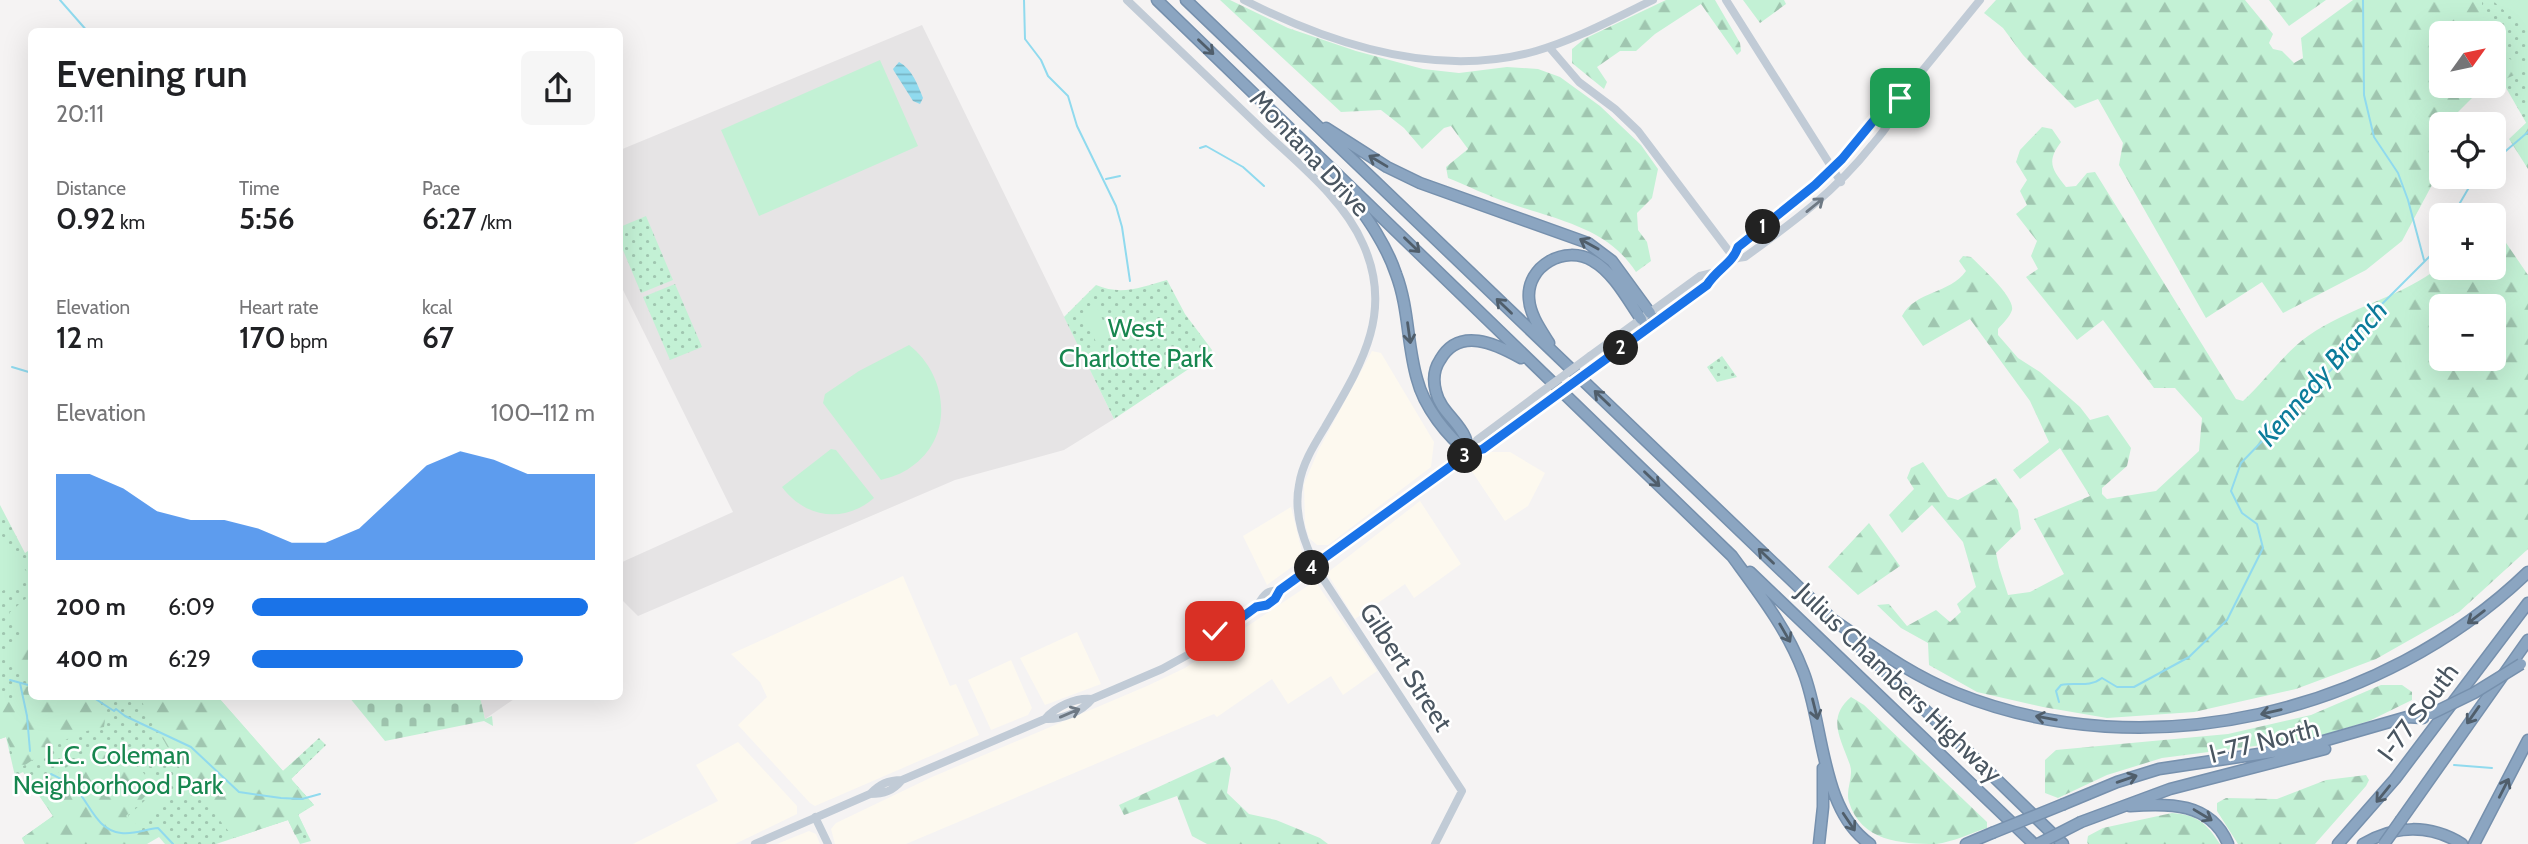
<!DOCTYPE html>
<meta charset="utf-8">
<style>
:root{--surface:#fff;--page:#f6f6f6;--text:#202124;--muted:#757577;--accent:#1a73e8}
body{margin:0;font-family:Cabin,sans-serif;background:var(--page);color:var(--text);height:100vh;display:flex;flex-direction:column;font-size:26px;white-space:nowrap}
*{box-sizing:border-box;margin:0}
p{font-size:23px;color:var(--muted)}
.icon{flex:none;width:38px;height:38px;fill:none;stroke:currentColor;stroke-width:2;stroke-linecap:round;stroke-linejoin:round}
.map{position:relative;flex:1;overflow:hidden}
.side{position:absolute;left:28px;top:28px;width:595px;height:672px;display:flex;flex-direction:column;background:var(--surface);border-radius:10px;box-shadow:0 7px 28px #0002}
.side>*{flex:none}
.needle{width:46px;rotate:57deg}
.fabs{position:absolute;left:2429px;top:21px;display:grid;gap:14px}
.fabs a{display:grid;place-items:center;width:77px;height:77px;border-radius:10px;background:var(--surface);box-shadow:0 7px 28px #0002;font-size:35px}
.pin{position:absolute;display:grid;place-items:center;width:60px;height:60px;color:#fff;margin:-30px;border-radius:14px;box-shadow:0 4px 10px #0006}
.km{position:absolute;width:35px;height:35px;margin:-18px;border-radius:50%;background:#222;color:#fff;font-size:19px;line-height:35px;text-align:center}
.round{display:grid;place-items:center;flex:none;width:74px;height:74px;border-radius:10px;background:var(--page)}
.overview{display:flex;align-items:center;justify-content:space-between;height:119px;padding:0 28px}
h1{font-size:38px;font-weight:600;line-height:52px}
.metrics{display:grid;grid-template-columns:repeat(3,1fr);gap:10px;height:119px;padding:7px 28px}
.metrics div{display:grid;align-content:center}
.metrics b{font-size:30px;font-weight:600}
.metrics small{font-size:19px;font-weight:400}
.metrics p{font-size:19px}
.chart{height:196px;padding:14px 28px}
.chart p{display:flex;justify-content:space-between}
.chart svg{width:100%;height:126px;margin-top:7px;fill:var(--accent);opacity:.7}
ul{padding:0 28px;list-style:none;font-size:23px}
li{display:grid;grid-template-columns:112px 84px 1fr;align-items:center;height:52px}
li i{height:18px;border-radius:9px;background:var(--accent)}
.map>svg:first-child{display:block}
.commercial{fill:#fdf9ef}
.education{fill:#e6e4e5}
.grass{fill:url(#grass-dots)}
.forest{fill:url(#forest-firs);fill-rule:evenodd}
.cemetery{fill:url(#cemetery-stones)}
.garden{fill:#c3f1d5}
.water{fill:url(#water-rules)}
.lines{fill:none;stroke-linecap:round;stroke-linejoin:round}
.stream{stroke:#90daee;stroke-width:2}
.highway-casing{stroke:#7690ad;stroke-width:13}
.secondary{stroke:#c1cbd6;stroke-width:8}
.highway{stroke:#8ba5c1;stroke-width:10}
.highway-bridge-casing{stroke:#7690ad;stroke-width:13;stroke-linecap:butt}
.secondary-bridge{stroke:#c1cbd6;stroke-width:8}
.highway-bridge{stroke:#8ba5c1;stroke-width:10}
.oneway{stroke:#505e6b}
.oneway2{stroke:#6e7984}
.route-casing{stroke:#fff;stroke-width:14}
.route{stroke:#1a73e8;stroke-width:9}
.labels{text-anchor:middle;stroke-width:5;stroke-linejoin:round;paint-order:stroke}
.street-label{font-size:26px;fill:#4a5661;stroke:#fff}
.park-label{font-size:26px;fill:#17864f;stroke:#fff}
.water-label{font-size:28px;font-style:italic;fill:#0c7c9b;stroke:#fff}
</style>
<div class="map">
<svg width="2528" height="844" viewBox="0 0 2528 844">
<defs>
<pattern id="grass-dots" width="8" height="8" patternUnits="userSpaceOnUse" patternTransform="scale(1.75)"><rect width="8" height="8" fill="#c3f1d5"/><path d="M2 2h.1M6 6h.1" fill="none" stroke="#a0c6b0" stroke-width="1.8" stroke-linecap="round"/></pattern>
<pattern id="forest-firs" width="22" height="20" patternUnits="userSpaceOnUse" patternTransform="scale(1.75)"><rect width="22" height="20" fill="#c3f1d5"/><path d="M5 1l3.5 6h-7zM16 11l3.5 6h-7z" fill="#a0c6b0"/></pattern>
<pattern id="cemetery-stones" width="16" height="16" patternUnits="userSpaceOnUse" patternTransform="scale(1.75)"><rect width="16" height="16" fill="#c3f1d5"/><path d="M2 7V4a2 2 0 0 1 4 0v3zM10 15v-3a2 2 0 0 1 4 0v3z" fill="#a0c6b0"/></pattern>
<pattern id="water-rules" width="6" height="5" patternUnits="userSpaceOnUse" patternTransform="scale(1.75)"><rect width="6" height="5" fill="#90daee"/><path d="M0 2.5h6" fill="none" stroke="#78b4c4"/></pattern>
</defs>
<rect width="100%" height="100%" fill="#f5f3f3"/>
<path class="commercial" d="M1372,351L1381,353L1434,442L1431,467L1328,545H1317L1309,538L1305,524L1304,484L1318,451Z
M1489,452H1510L1545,473L1528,506L1505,521L1469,467Z
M1420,501L1461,564L1414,598L1405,584L1355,619L1327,573Z
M1291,507L1303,556L1300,561L1267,585L1243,536Z
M903,576L950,686L956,684L979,735L815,806L810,803L738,725L767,697L760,682L731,654Z
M1315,581L1377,671L1343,695L1331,676L1288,704L1272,679L1217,717L1214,714L906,844H835L831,829L836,823L932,777L1147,686L1185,668Z
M1077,632L1101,684L1045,705L1020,658Z
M1011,660L1032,708L1028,715L991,730L968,680Z
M738,742L797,806V814L735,844H633L718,801L696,765Z
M809,831L816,834L820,844H777Z"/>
<path class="education" d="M922,25L1114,419L1064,450L955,480L638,616L620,598V563L733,512L620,284V150Z
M480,697H517L485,719Z"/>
<path class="grass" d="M2475,0H2528V126L2494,67V33H2483Z
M646,216L673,280L641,293L620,243V227Z
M1167,280L1185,314L1212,350L1211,354L1114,419L1064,317L1096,285C1121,296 1142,287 1167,280Z
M675,284L702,347L670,360L643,297Z
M1722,356L1737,377L1717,382L1707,367Z
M0,505L25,553L31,549L32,696L218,697L283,771L319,738L326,745L291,779L314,805L298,815L311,841L300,844L288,820L216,844H168L162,834L25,844L22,838L53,816L23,772L15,776L6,737L0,739Z"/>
<path class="forest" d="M1220,0H1230L1288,28L1356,51L1423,69L1459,73L1507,67L1538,69L1560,77L1600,106L1641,145L1658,169L1652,198L1637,213L1638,230L1647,242L1651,261L1636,272C1607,227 1556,220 1509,203C1488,196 1468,186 1448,178L1446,167L1468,149L1451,126L1444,128L1422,149L1404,128L1381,110L1341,112Z
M1666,0H1715L1740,43L1741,51L1737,55L1701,4L1655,34L1636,51H1620L1597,67L1607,82L1604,89L1572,63V49L1584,39Z
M1743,0H1784L1786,4L1760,23Z
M1996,0H2245L2273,34L2269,43L2273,49L2282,51L2294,63L2303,58L2301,38L2353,0H2482V11L2488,33H2441V86H2490L2480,90L2446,124H2441V168L2402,241L2366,270L2283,313L2262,282L2206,318L2119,165L2123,143L2098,99L2075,108L2023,55L2003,28L1984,13Z
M2269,0H2326L2289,26Z
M2494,48L2520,66L2519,73L2494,84Z
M2528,121V169L2509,139Z
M2042,127L2052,129L2061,142C2046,162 2052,169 2066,187L2076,186L2087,173L2095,172L2236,399L2243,401C2265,381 2284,353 2308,336C2349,307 2402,297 2441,266V268H2494V230L2502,237L2528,275V549L2459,612L2376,659L2296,689L2194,712L2107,718L2043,707L1977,692L1929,665L1928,643L1901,628L1877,605L1889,604L1907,626L1936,610L1950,622L1961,612L1957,604L1976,587L1963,542L1932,505L1902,533L1889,515L1914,489L1907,478L1911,468L1923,462L1948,497L1958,500L1996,478L2018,510L2021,529L1996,553L1999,567L2008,595L2030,592L2064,574L2034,519L2090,496L2060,448L2020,479L2013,470L2049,442L2030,401L1970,319L1923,346L1902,316C1915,291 1950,294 1966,271L1959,261L1963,256L1971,257C1980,266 2015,297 2012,310C2010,317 2002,324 1998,329V335L2018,358L2040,372L2080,407L2090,420L2108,415L2131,448L2127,466L2102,488V494L2107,499L2156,491L2199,451L2202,418L2175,388H2154L2103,320L2077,340L2026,277L2038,269L2031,256L2037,241L2016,214L2027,205L2020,191L2027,180L2016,162L2020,150ZM2441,306H2494V359H2441Z
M1869,523L1900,566L1858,595L1828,567Z
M31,630V671L16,669L6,664L5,655Z
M2381,685H2402L2412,692V700L2369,721L2310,739L2162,758L2107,775L2058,798L2045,793V760L2056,750L2228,734L2311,715Z
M31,686L32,696L97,697L106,713L104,727C72,732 48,750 22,767L16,763L6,737L0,739V697L7,702L14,699L16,688Z
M139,697H218L283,771L301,755L308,762L291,779L314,805L298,814L306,831L295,835L288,820L234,838L184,776Z
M1851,697L1864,705L1987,822V828C1971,833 1953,842 1936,844C1900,844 1861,841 1849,802C1845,790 1854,777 1850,765C1841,739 1826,718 1851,697Z
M98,751C120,753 147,765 151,790L126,816L141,832L158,828L173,844H165L159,837L147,844H25L22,838L53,816L34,788L84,756Z
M1224,757L1231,768L1227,793L1249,814L1276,820L1320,838L1328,844H1207L1192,836L1177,796L1124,815L1119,805Z
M2366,775L2369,780L2366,786L2315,844H2238L2217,811V803L2226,798L2277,799L2326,780Z
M2172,813C2198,815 2206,823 2220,844H2088L2087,842L2088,836L2103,828Z"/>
<path class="cemetery" d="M349,697H480L485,719L492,716L493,726L484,721L385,741Z"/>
<path class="garden" d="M2492,0H2528V24L2514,19Z
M880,60L918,146L759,216L721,130Z
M1097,308L1110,335L1096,342L1083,315Z
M909,345C948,375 955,437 911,467C902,474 891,477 881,480L823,403L825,394L859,371Z
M831,449L836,450L874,498C844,524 805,518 782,487Z
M0,533L30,577L0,592Z
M31,594V630L27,633L9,613Z
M153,793L165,805L140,829L128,816Z"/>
<path class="water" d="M899,62C912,69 918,85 923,98L920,104L913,101L894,71L893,69Z"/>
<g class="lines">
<path class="stream" d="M60,0L88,32
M1024,0L1025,39L1041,60L1048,76L1068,96L1077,126L1116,206L1122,227L1130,281
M2363,0L2364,95L2374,137L2398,173L2408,200L2424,260
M1200,148L1206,146L1243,167L1264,186
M2494,161L2528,132
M1106,179L1120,176
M2453,215L2475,177
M12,367L32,373
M10,680L32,686
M20,683L27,716L30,751
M91,696L114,711L116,709L125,716L191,747L239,792L281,798L302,799L320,794
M2059,702L2056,691L2061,685C2076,682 2089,688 2102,678L2117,687H2134L2189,657L2227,620L2263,548L2257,524L2242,513L2231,491L2241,463L2353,347L2372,314L2441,245
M2454,765L2492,768
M51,774C59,778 68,782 75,788C90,803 96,830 121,833C134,835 146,829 158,828L173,844"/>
<defs>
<path id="highway" d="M1157,0L1732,556C1759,593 1787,629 1803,671C1824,723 1820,810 1870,844
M1186,0L1833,620C1873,647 1911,675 1956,693C2147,770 2382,713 2528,572
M1326,128L1387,167L1420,183L1588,243L1612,261L1650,313
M1344,186C1364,214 1385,241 1396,274C1409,308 1407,345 1417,379C1424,407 1447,436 1469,453
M1549,343C1541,330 1530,315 1529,299C1526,266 1565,244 1593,261C1613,272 1628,300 1641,319
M1469,453C1468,448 1467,442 1465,437C1458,421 1440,410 1436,392C1433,381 1434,369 1440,360C1459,326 1496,344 1521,358
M1750,572L2034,844
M1852,639L2063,844
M2064,804L2117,782L2159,769L2299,748L2407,717L2423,718
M2130,806C2168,803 2211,802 2228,844
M2401,820L2528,640
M2081,822L2170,789L2325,749
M1819,844L1823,807V768
M1966,844L1992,833
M2338,844L2395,779L2528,603
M2363,844C2395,825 2430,824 2462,844
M2474,844L2528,740"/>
</defs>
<use href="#highway" class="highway-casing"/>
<path class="secondary" d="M1127,0C1173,44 1219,88 1266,133C1300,165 1344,200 1363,244C1395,314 1359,368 1325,427C1314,445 1302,464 1299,485C1293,515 1305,545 1318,571L1462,791L1435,844
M1244,0C1332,45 1438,79 1536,51C1577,39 1615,18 1653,0
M1726,0L1841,182
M1549,47L1579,82L1615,109L1638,131L1734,258
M1734,258L1738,247C1765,224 1795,204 1821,179C1842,160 1874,112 1896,103
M1590,356L1700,276L1716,272
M1599,365L1707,285C1716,271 1727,258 1745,257C1792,223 1836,191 1872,145C1883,132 1893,121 1896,103L1980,0
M1469,453L1477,440L1536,396
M1256,607C1268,605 1274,601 1280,590L1469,453L1484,449L1544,405
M1193,652C1209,628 1236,628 1255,608C1260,603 1262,595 1269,592C1272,591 1278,590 1280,590
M1045,719C1055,707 1076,697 1092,699L1162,669L1193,652L1205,650L1226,635L1233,624
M870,794C884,794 893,791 902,780
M815,817L828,844
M755,844L870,794C880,784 888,780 902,780L1045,719C1060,720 1082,712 1092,699"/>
<use href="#highway" class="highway"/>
<defs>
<path id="highway-bridge" d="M2431,714L2474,693L2521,664
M1992,833L2064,804
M2038,844L2081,822
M2384,844L2401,820"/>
</defs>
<use href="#highway-bridge" class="highway-bridge-casing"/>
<path class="secondary-bridge" d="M1536,396L1590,356
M1544,405L1599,365"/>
<use href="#highway-bridge" class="highway-bridge"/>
</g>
<defs><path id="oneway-shaft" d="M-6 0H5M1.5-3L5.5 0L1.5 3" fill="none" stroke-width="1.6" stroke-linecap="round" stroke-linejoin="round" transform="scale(1.75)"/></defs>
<g class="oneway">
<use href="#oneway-shaft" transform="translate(1206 47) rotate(44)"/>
<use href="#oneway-shaft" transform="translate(1378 161) rotate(-149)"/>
<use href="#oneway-shaft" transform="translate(1589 244) rotate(-151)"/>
<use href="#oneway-shaft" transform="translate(1412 245) rotate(44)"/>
<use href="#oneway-shaft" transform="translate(1504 306) rotate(-136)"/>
<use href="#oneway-shaft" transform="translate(1409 333) rotate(82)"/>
<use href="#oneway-shaft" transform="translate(1602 398) rotate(-136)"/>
<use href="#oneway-shaft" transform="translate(1652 479) rotate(44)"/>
<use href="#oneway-shaft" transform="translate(1766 556) rotate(-136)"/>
<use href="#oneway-shaft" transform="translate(2476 617) rotate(143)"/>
<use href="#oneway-shaft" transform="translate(1785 633) rotate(60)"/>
<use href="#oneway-shaft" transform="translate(1815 709) rotate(76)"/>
<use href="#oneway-shaft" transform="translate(2271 712) rotate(167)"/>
<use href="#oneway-shaft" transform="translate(2473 715) rotate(125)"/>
<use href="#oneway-shaft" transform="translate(2046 718) rotate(-170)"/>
<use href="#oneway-shaft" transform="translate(2127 779) rotate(-19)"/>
<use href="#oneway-shaft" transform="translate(2504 788) rotate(-63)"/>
<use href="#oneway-shaft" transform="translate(2383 794) rotate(129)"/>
<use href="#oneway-shaft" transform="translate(2203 815) rotate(31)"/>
<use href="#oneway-shaft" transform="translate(1849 822) rotate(56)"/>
</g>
<g class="oneway2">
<use href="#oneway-shaft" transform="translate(1815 205) rotate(-39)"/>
<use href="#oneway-shaft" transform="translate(1070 713) rotate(-23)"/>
</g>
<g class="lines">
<defs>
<path id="route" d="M1215,631L1233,624L1256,607L1267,605L1275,599L1280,590L1469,453L1483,449L1707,285C1717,269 1733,263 1738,247L1815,185L1842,159L1884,108L1896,103L1900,98"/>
</defs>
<use href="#route" class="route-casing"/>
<use href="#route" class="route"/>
</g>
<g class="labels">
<g class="street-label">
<text transform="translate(1310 153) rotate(47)" y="9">Montana Drive</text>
<text transform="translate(1406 667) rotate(57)" y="9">Gilbert Street</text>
<text transform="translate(1899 683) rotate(44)" y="9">Julius Chambers Highway</text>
<text transform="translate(2418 712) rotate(-53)" y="9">I-77 South</text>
<text transform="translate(2264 741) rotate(-14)" y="9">I-77 North</text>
</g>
<g class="park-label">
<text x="1136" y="337">West<tspan x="1136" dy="30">Charlotte Park</tspan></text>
<text x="118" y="764">L.C. Coleman<tspan x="118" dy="30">Neighborhood Park</tspan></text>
</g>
<g class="water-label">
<text transform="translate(2322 373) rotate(-49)" y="10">Kennedy Branch</text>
</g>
</g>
</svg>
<div class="fabs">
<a><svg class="needle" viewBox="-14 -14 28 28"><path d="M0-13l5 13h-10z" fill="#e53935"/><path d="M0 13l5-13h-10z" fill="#757577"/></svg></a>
<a><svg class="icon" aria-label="locate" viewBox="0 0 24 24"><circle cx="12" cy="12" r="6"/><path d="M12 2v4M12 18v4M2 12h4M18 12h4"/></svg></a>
<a>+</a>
<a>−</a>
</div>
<div class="pin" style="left:1900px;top:98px;background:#1e9e55"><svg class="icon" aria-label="arrive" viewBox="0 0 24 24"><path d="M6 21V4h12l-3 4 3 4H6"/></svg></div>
<div class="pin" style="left:1215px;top:631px;background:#d93025"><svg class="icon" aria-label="check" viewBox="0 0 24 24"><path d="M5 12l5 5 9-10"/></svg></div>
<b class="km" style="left:1763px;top:227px">1</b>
<b class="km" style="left:1621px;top:348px">2</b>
<b class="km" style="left:1465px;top:456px">3</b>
<b class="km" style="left:1312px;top:568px">4</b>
<section class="side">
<div class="overview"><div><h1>Evening run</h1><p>20:11</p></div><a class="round"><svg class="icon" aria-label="share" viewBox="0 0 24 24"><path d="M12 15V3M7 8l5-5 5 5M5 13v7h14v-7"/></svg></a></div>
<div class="metrics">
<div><p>Distance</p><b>0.92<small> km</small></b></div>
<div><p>Time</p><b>5:56</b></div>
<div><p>Pace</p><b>6:27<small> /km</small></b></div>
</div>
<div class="metrics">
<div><p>Elevation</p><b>12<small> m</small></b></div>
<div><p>Heart rate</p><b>170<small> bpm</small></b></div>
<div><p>kcal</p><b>67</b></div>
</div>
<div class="chart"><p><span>Elevation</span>100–112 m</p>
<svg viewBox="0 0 160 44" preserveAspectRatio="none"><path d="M0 44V14L10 14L20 19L30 27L40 30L50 30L60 33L70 38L80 38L90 33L100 22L110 11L120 6L130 9L140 14L150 14L160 14V44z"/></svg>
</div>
<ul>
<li><b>200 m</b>6:09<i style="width:98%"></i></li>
<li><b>400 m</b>6:29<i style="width:79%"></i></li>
</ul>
</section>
</div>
